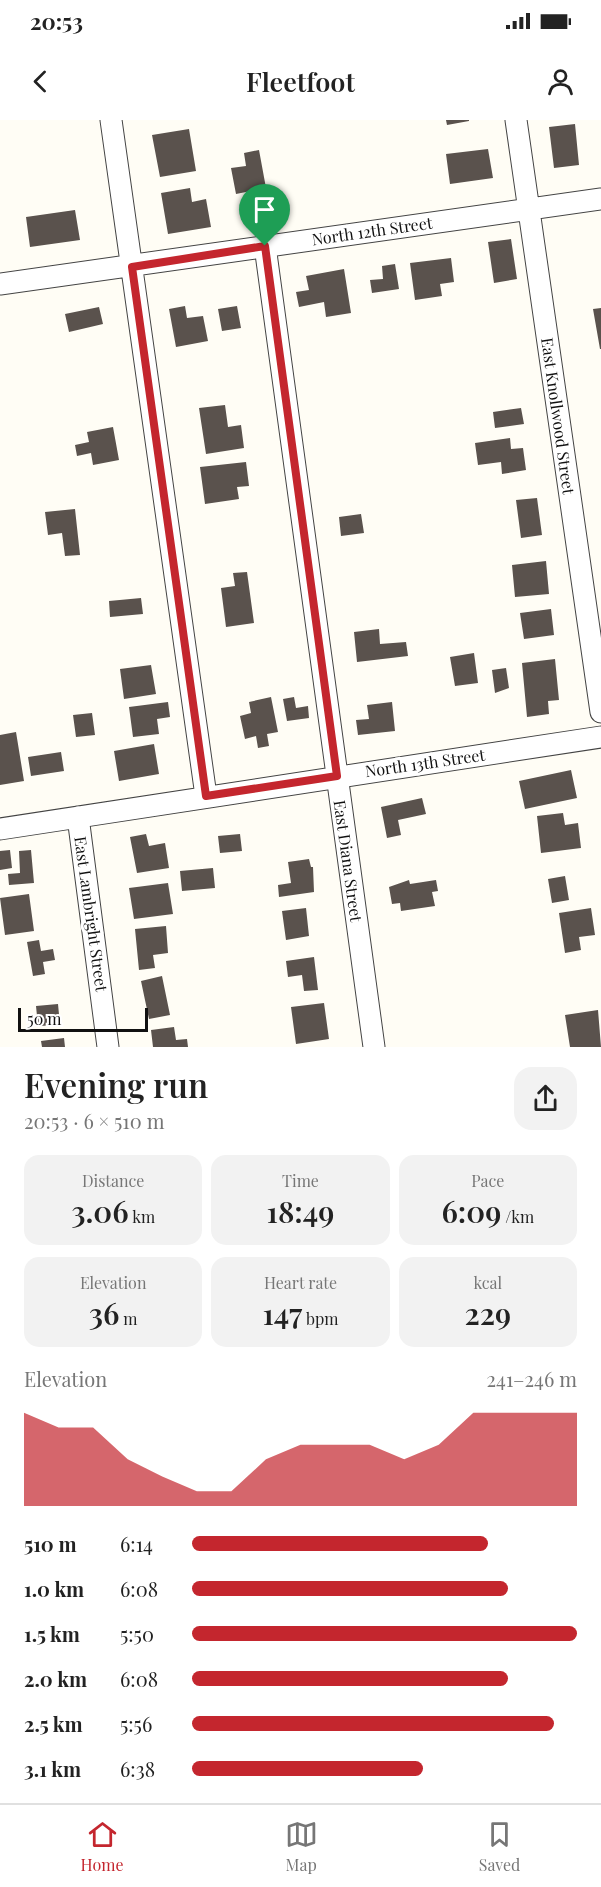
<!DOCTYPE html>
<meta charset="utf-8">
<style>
:root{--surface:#fff;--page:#f2f2f2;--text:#222;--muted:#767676;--line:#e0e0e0;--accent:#c4262e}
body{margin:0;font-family:"Playfair Display",serif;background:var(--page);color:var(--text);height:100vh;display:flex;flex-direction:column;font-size:22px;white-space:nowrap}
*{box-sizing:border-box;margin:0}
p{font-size:20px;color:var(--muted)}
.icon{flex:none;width:33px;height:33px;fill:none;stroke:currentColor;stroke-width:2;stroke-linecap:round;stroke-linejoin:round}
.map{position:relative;height:927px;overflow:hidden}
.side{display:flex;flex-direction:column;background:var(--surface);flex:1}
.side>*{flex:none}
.scale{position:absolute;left:18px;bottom:15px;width:130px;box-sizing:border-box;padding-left:6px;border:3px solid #111;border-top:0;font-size:16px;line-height:21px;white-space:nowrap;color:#111;-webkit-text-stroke:4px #fff;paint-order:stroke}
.pin{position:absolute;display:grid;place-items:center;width:51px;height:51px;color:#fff;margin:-62px -26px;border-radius:50% 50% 50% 0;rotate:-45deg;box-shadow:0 0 6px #0007}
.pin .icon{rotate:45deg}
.round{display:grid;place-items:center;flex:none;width:63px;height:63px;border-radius:18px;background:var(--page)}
.headline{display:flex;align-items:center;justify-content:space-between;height:102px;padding:0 24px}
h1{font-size:33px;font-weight:600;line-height:45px}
.metrics{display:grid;grid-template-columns:repeat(3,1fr);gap:9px;height:102px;padding:6px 24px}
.metrics div{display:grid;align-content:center;border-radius:15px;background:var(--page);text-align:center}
.metrics b{font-size:30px;font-weight:600}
.metrics small{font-size:16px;font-weight:400}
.metrics p{font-size:16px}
.chart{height:168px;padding:12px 24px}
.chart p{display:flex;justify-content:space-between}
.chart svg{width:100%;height:108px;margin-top:6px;fill:var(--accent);opacity:.7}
ul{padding:0 24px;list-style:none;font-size:20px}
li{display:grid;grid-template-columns:96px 72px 1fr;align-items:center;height:45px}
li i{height:15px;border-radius:8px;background:var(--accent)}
.status{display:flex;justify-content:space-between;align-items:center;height:42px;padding:0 30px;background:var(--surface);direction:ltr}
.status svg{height:16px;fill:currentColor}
header{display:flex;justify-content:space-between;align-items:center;height:78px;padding:0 24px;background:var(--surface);font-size:27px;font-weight:600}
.tabs{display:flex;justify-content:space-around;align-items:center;height:84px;border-top:2px solid var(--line);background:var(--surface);font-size:16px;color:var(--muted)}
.tabs a{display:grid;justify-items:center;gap:3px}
.tabs .current{color:var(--accent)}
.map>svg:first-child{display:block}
.building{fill:#5a524d}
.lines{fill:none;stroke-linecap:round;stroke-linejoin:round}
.minor-casing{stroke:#444;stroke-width:23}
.minor{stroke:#fff;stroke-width:21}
.route-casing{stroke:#fff;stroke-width:12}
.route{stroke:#c4262e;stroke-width:8}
.labels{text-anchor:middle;stroke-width:6;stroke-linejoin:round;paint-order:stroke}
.street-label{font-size:16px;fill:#111;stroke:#fff}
</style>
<div class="status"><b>20:53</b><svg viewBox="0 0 49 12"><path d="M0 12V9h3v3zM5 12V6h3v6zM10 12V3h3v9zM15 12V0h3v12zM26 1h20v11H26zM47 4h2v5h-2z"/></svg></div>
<header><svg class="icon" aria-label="back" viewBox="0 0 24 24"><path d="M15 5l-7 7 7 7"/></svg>Fleetfoot<svg class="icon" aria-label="person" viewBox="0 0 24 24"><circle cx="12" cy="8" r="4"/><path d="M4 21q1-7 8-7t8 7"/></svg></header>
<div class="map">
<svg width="601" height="927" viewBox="0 0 601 927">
<rect width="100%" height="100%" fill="#fffdf5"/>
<path class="building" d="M446,0H469V1L447,5Z
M575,4L579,45L554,48L549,7Z
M189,9L196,51L160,57L152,15Z
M488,29L493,58L450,64L446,34Z
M259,30L266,68L236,74L231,48L246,46L244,33Z
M190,68L192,82L206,79L211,107L168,114L161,73Z
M75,90L80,120L30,127L26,97Z
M511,119L517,159L494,163L488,122Z
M451,138L454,162L440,164L442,176L415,180L410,143Z
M395,144L399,169L372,173L370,160L383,159L382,146Z
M344,149L351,193L326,197L324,182L299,187L296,172L309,170L306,156Z
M185,186L187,198L203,196L208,221L176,227L169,189Z
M237,186L241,208L222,211L218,189Z
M99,187L103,204L69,212L65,194Z
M601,188V229H600L593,189Z
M225,285L228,307L241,305L244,328L206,334L199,288Z
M521,288L524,304L495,308L493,292Z
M113,307L119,340L93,345L91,333L77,336L75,325L89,322L87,312Z
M510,318L511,329L523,328L526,350L502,354L501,342L478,345L475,323Z
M246,342L249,366L237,367L239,379L205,384L200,347Z
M537,378L542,415L521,418L516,380Z
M75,389L80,435L65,436L62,413L48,415L45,392Z
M361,394L364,413L341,416L339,397Z
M546,441L549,474L515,477L512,445Z
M247,452L254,503L226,507L221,468L235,466L233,453Z
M141,478L143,494L110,497L109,481Z
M551,489L554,515L524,519L520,493Z
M379,509L380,524L406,522L408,536L357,542L354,512Z
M474,533L478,563L455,566L450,537Z
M555,539L559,580L548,581L549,594L527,597L522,543Z
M151,545L156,574L124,579L120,549Z
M506,548L509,568L495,573L492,550Z
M271,577L278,612L267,614L269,626L258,628L256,616L245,619L240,596L251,593L249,582Z
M294,577L296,588L308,586L309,598L287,601L283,579Z
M168,582L170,597L157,599L159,614L133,617L129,587Z
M392,582L395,611L358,615L356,600L369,599L367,585Z
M92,593L95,615L76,617L73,595Z
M16,612L24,661L0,665V615Z
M154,624L159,654L119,661L114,631Z
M61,632L64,651L31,656L28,637Z
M571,650L577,678L525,689L519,661Z
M422,678L426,694L398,700L401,715L387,718L381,687Z
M563,693L565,705L578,703L581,728L541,733L537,696Z
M146,714L149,726L165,723L169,748L137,753L130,717Z
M240,714L242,731L220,733L218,716Z
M10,730L12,748L0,750V731Z
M31,730L34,763L9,765L8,754L20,753L19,731Z
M309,739L311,747H313L314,772L279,777L278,765L291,763L288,742Z
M213,748L215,768L182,771L180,751Z
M565,756L569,780L552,783L548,759Z
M409,760L410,764L436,760L438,771L432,772L435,786L401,791L400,783L392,784L389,767Z
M168,763L173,794L134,799L129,768Z
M29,774L34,811L5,815L0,778Z
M306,788L309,816L286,820L282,791Z
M591,788L595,815L579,817L581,830L565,833L559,793Z
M166,806L168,833L153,835L155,848L139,850L135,809Z
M39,820L41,831L53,829L55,840L43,842L45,854L33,856L27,822Z
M314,837L318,870L304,871L302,855L288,857L286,841Z
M162,856L170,895L149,899L141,861Z
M324,883L329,919L296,924L291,887Z
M58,884L60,905L38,906L36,886Z
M598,890L601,927H570L565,895Z
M174,907L176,920L187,919L188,927H153L151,910Z
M64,918L65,927H42L41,921Z"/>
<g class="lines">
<defs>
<path id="minor" d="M111,0L206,676
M516,0L601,592
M265,126L374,927
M0,164L601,79
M78,697L108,927
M0,709L601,617"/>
</defs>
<use href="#minor" class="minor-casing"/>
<use href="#minor" class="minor"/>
</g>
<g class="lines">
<defs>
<path id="route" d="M265,126L337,656L206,676L132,147Z"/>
</defs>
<use href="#route" class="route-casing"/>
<use href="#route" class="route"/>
</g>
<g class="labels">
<g class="street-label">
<text transform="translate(372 111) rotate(-8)" y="6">North 12th Street</text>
<text transform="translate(558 296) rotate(82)" y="6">East Knollwood Street</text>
<text transform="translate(425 643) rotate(-8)" y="6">North 13th Street</text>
<text transform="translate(348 741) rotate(82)" y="6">East Diana Street</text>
<text transform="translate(91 794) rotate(82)" y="6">East Lambright Street</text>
</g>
</g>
</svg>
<div class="scale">50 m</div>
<div class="pin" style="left:265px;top:126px;background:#1e9e55"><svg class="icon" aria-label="arrive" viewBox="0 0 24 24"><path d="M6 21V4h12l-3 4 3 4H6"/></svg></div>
</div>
<section class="side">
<div class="headline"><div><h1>Evening run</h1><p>20:53 · 6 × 510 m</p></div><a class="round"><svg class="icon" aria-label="share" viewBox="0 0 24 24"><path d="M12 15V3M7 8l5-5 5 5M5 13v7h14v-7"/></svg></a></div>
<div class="metrics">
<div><p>Distance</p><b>3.06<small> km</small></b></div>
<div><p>Time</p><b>18:49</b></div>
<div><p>Pace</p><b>6:09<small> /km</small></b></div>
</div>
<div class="metrics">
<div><p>Elevation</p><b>36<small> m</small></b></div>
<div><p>Heart rate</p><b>147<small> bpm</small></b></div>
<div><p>kcal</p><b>229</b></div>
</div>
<div class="chart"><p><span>Elevation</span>241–246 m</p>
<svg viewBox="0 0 160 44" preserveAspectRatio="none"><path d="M0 44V6L10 12L20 12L30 25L40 32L50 38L60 38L70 25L80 19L90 19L100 19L110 25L120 19L130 6L140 6L150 6L160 6V44z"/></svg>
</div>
<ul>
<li><b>510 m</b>6:14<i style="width:77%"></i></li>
<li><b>1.0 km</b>6:08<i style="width:82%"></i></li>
<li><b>1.5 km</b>5:50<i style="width:100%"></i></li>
<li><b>2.0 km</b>6:08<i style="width:82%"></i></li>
<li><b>2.5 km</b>5:56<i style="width:94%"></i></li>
<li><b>3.1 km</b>6:38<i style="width:60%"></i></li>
</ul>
</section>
<nav class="tabs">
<a class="current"><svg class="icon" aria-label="home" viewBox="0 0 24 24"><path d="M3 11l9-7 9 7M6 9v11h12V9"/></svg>Home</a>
<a><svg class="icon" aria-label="map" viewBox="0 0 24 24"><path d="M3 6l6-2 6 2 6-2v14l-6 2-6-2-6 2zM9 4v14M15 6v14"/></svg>Map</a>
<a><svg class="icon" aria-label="saved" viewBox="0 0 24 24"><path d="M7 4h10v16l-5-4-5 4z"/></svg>Saved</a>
</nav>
